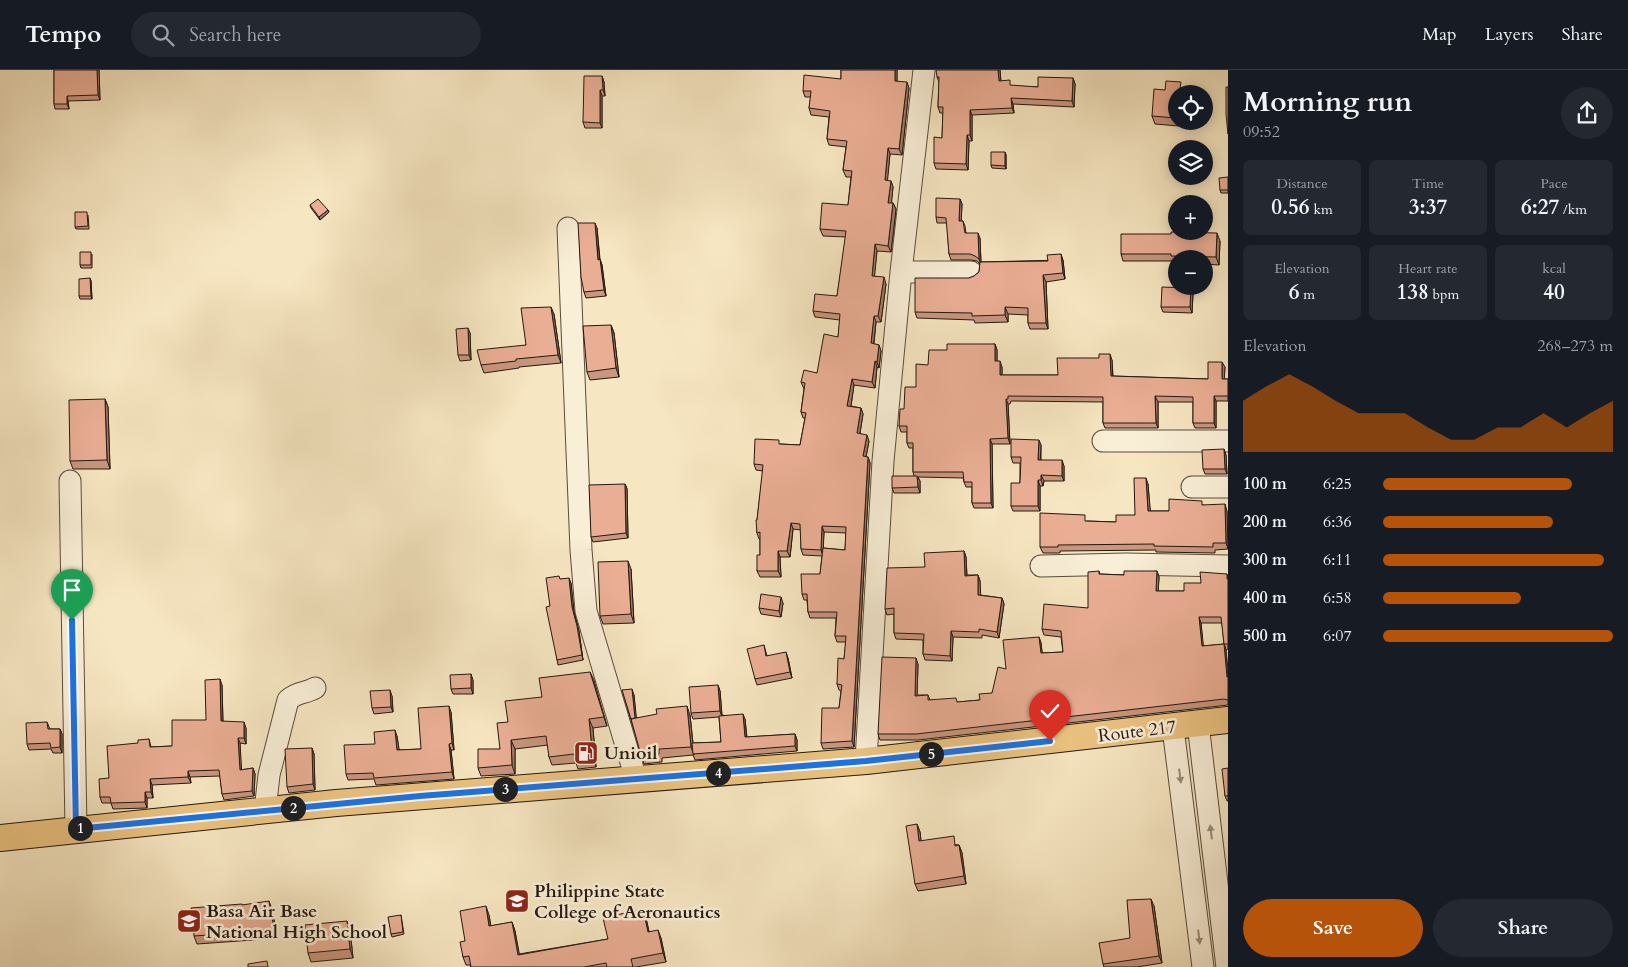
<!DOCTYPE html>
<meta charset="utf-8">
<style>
:root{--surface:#171b24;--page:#242831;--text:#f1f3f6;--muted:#9ea1a6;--line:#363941;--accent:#b45309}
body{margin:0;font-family:Cardo,serif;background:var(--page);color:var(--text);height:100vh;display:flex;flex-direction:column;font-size:19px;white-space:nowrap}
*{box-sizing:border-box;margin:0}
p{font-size:16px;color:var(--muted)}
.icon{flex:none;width:28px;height:28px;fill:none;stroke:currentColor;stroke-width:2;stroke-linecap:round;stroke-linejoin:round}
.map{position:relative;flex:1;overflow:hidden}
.side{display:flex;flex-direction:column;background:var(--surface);width:400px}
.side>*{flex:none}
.controls{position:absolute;left:1168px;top:15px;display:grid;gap:10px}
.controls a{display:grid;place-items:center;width:45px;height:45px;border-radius:50%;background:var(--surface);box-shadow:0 2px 12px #0003;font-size:25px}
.pin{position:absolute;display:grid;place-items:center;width:42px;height:42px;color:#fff;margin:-51px -21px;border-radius:50% 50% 50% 0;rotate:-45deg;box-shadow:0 0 5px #0007}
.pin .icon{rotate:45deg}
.km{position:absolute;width:25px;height:25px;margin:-12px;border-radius:50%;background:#222;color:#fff;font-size:14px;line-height:25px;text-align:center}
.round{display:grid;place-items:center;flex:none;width:52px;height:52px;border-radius:26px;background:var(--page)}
.overview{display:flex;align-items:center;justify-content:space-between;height:85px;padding:0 15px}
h1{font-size:28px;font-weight:600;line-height:38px}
.figures{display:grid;grid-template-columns:repeat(3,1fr);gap:8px;height:85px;padding:5px 15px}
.figures div{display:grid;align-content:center;border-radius:8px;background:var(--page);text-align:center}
.figures b{font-size:21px;font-weight:600}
.figures small{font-size:14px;font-weight:400}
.figures p{font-size:14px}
.chart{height:140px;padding:10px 15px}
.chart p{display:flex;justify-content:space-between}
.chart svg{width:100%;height:90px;margin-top:5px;fill:var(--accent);opacity:.7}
.primary-button{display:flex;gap:10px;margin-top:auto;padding:10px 15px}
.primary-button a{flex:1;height:58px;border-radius:30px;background:var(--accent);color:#fff;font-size:20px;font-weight:600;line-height:58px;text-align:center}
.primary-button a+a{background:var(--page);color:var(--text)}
ul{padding:0 15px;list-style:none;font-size:16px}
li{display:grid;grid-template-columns:80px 60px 1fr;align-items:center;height:38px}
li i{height:12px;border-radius:6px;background:var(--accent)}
header{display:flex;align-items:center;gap:30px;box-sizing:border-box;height:70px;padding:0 25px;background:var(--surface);border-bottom:1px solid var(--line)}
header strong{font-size:24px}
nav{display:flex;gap:28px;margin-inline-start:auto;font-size:18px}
.search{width:350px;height:45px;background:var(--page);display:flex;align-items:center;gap:12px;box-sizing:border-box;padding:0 18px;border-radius:28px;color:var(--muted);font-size:19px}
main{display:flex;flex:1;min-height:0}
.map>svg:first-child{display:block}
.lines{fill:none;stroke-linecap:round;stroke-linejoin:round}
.minor-casing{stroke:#584c3c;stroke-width:23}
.major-casing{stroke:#24180f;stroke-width:28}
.minor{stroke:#f9efd7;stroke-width:21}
.major{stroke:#ebc380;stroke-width:26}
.wall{fill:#c9967f;stroke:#24180f;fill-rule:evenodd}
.shaded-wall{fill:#a47a68;stroke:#24180f}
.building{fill:#eaae94;stroke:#24180f}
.oneway{fill:#998e7d}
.route-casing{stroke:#fff;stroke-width:10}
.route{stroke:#1a73e8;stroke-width:6}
.labels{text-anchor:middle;stroke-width:5;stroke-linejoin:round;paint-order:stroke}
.street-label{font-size:18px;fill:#24180f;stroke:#f9efd7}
.poi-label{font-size:18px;font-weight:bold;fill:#24180f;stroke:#f9efd7;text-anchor:start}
</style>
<header>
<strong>Tempo</strong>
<div class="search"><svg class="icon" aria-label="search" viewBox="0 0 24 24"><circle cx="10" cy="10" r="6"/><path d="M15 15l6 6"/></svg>Search here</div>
<nav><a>Map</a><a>Layers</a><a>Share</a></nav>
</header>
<main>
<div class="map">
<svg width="1228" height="897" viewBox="0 0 1228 897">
<rect width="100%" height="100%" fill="#f6e6c1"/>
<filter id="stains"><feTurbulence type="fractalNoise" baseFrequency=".004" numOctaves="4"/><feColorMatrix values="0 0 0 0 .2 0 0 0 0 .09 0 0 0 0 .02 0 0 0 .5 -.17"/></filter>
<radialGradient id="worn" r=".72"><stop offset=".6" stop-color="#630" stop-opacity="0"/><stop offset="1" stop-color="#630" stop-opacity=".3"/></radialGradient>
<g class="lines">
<defs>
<path id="minor" d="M568,158L581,480L586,541L636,709
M901,202H971
M1103,371H1228
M70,411L76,759
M1192,417H1228
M1041,496L1126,494L1228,496
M1198,654L1227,897
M1173,658L1203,897
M866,691L883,391L901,202L924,0
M265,741L269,705L288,630C298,621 305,624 315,618"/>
<path id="major" d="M0,768L336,733L866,691L1228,650"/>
</defs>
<use href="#minor" class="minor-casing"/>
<use href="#major" class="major-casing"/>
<use href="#minor" class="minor"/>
<use href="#major" class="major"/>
</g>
<path class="wall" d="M54,0H99L100,30L68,31L69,39H55L54,34Z
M841,0H897V11L909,18L902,85L890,84L887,111H891L893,117L891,133H893L896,139L891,182L877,181L874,206L886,214L881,252H876L874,274L879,275L881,281L879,298L877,297L875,318L854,315L851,336L861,338L863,344L860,363L869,371L866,387H868L870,393L854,677L823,679L821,673L839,638L841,621L839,620L837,614L844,589L846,572H837L835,566L836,548H810L808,542L807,530H804L802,524L820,504L822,486L803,485L801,479V460L793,459L790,487H780L781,507H760L757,501L760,485V469H759L757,463V450L763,401L756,400L754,394L780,374L800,375L805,348H803L801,342L804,319L801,312L817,303L838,267L840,250L815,247L813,241L837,226L846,167L823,166L820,159L848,135L851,107H846L843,100L846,77L829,75L827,69L829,47L811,45L809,38L811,27H805L803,21L841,9ZM824,462L846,463L845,480L823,478Z
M1000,0L1001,11L1012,16L1038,17L1073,8L1075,14L1074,37L1013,34L1014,43L972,45V71H969L968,100L936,99L934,93L942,68L943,43H940L938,37L939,12L937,7Z
M602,6L604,12L605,26H602V58H585L583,52Z
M1183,19H1191L1192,24H1176V51H1192L1191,57L1155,54L1152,46L1165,20Z
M1005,82L1006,85V99L992,98L991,95Z
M1228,107V123H1221L1220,120Z
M960,129L962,134L961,151H963L965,156L966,163L980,168L981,192L1063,190L1065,209L1046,212L1048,259H1030L1028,253V245L1008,244V252L975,253L974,250L917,248L915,242L969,208L974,206L979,202L980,194L977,191L971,190H951L949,184L947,153H937L936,147Z
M310,135L328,140L329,142L320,150L311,138Z
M88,145L89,159H76L75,157Z
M597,158L600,189L602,195L606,226L586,228L584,222Z
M1220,171L1219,195L1204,194V189H1176V193H1174L1173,191H1123L1121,184Z
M92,184V198H81L80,195Z
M90,208L91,211L92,229H80L79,226Z
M1191,218L1193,224L1192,243L1163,242L1161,237Z
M554,244L561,293L519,297V298L484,303L481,295L526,275Z
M611,255L614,263L619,307L590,310L587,302Z
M470,263L471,290L460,291L458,285Z
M995,274L997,280V291L1002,297V305H1058L1112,290L1113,306L1208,309L1225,297L1224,309H1228V331H1216V358H1195L1193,353V332H1158V358H1105L1103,353V332L1011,331L1010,334H1008L1010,374H992L993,438H974L972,433V417H966L964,412L963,408L918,407L920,411V423H894L892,418L914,406L913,402V378H909L907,373V362H901L899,356L904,339L928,295L947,280Z
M105,329L108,337L110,399H73L70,391Z
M1041,375V390L1064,396V411H1044L1043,416H1040V441H1013L1011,436L1020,413V393H1013L1011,387Z
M1224,379L1226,385L1227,404H1205L1203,399Z
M625,414L627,419L628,468L593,472L591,467Z
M1148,414L1150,441H1169L1203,435L1227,441L1228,479L1215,480V483L1156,482V480L1060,481V483H1043L1040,477L1087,451L1116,452L1135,445Z
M964,481L966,487L967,505H978L980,511V525L1002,528L1004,534L999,568L982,565V568L953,567L952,591L925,590L923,584V570L896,569L894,563V544L887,545L885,539L925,497Z
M631,499L634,553L603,554L600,546Z
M1099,501L1100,504L1124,505L1157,501L1159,507L1158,521H1184L1201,513L1227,504L1228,508V579L1226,580L1224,574L1222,553H1201L1203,576L1224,574L1226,580L1228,600V635L918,670H880L878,664L918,594L917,625H928L930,630L958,632L980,630L992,623L1006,599L1039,567L1041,573L1042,583L1063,582L1061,567L1044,565L1042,559L1088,538Z
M561,509L571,513L574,542L579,561L583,590L558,595L557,590L550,536Z
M783,533L781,547L761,544L759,538Z
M764,575L767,586L788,588L792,608L757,615L755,609Z
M590,602L607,656L593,658L596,697L578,699L576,693L552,695L549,687L548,675L515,679V704L481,706L478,698L500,679L508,652L542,627Z
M473,610V624H453L451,619Z
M222,615L223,651L246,658V674L240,673L241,700L253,698L255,704L254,726L224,730L222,724L220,706L190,707L191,713L152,715L153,728H147V738L113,739L111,733H102L100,727L109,708L138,673L149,669L151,677L172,676L206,650Z
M718,615L720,621L722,645L745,649L747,667L795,664L797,670V681L695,690L693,685L662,688V692L644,694L622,620L634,625L636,648L690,645L693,673L721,672L719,647L693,649L691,643Z
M392,626L393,642L374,644L372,638Z
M451,642L454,680H451L454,709L376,715L374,709L348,710L346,704L375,674L397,666L399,680L421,679Z
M47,652L50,659H60L62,664V683H53L51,679L29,680L27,674Z
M312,678L314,684L315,720L289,723L287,717Z
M1228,698V731H1227L1225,726Z
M917,754L920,762L921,771L959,775L962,783L966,814L918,821L915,814Z
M243,835L272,839L277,866L253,870L197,874L194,866Z
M1154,836L1162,893L1137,897H1104L1103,894L1130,868Z
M643,839L646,848L649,862L661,868L666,892L636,897H471L470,895H466L463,887L465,871L489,845L491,856L512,852L515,861L519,884L608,869Z
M401,845L404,864L392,867L391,864Z
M350,860L353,888L311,892L308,883Z"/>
<path class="shaded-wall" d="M97,0H99L100,30L98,25Z
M895,0H897V17L895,11Z
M998,0H1000L1001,17L999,11Z
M602,6L604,12L605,26L603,20Z
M1073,8L1075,14L1074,37L1072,31Z
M907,12L909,18L902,85L899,79Z
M600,20L602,26V58L600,53Z
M67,26L68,31L69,39L67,34Z
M1011,28L1013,34L1014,43L1012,38Z
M970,40L972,45V71L970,65Z
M967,65L969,71L968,100L966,94Z
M888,78L890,84L887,116L885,110Z
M1005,82L1006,85V99L1005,96Z
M891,111L893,117L891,139L888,133Z
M960,129L962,134L961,157L959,151Z
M893,133L896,139L891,182L888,176Z
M328,140L329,142L320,150L319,147Z
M595,153L597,158L600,195L598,190Z
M978,163L980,168L981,195L979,189Z
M1217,163L1220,171L1219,195L1216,187Z
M875,174L877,181L874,212L872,206Z
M1061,184L1063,190L1065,209L1063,203Z
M600,189L602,195L606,226L604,220Z
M1043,205L1046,212L1048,259L1046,253Z
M884,207L886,214L881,252L878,246Z
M90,208L91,211L92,229L91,226Z
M1191,218L1193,224L1192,243L1190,237Z
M551,237L554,244L561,293L558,285Z
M1005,237L1008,244V252L1005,245Z
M874,246L876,252L873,279L871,273Z
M611,255L614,263L619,307L616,298Z
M468,258L470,263L471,290L469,285Z
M995,274L997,280V297L995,291Z
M879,275L881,281L879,298L877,292Z
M1110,284L1112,290L1113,312L1111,306Z
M875,291L877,297L875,318L872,312Z
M1000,291L1002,297V310L1000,305Z
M1222,292L1225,297L1224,315L1222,309Z
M852,309L854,315L850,342L847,336Z
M1155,326L1158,332V358L1156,353Z
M1214,326L1216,331V358L1214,353Z
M105,329L108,337L110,399L107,390Z
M1006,329L1008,334L1010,374L1008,368Z
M861,338L863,344L859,369L857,363Z
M867,365L869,371L865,392L863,386Z
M990,369L992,374L993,438L991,433Z
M1039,370L1041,375L1040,396L1038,390Z
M1224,379L1226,385L1227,404L1225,399Z
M868,387L870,393L854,677L852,671Z
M1062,390L1064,396V411L1062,406Z
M1041,405L1044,411L1043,416L1041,410Z
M917,406L920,411V423L918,417Z
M1146,408L1148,414L1151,448L1148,441Z
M1038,410L1040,416V441L1038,436Z
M625,414L627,419L628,468L626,463Z
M1225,434L1227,441L1228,479L1226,473Z
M791,453L793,459L790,487L787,481Z
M822,456L824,462L823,486L821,480Z
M778,481L780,487L781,507L778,501Z
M964,481L966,487L967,511L965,506Z
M628,491L631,499L634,553L631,544Z
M1157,501L1159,507L1158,526L1156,521Z
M978,505L980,511L981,531L978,525Z
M569,508L571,513L574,542L579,561L583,590L582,585L572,537Z
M781,527L783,533L781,547L779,541Z
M1002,528L1004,534L999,568L997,562Z
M1199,547L1201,553L1204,582L1202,576Z
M951,561L953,567L952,591L950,586Z
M1039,567L1041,573L1043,589L1041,583Z
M1224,574L1226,580L1228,610L1227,607Z
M786,582L788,588L792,608L790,602Z
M916,588L918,594L917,631L915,626Z
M590,602L594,610L607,656L604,647Z
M471,604L473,610V624L471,618Z
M220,609L222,615L223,657L221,651Z
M718,615L720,621L722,647L720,641Z
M632,619L634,625L637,654L635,648Z
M390,620L392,626L393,642L391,637Z
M449,636L451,642L454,680L452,673Z
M687,636L690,645L694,685L691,677Z
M743,644L745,649L747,673L745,667Z
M589,649L593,658L596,697L593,689Z
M244,652L246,658V674L244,668Z
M60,659L62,664V683L60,677Z
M395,660L397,666L400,686L397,680Z
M795,664L797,670V681L795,676Z
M238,668L240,673L242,706L240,700Z
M511,670L515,679V704L512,695Z
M449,674L451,680L454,709L452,702Z
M312,678L314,684L315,720L313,714Z
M253,698L255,704L254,726L252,721Z
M188,701L190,707L191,713L188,707Z
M150,709L152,715L153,728L151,722Z
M145,722L147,728V738L145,732Z
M917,754L920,762L922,779L919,771Z
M959,775L962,783L966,814L964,806Z
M1151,829L1154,836L1162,893L1159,886Z
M269,831L272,839L277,866L274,858Z
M486,836L489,845L492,865L489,856Z
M643,839L646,848L651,870L648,862Z
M347,851L350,860L353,888L350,879Z
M512,852L515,861L521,893L518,885Z
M658,860L661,868L666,892L663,883Z"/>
<path class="building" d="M54,0H97L98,25L67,26V34H54Z
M841,0H895V11L907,12L899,79L888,78L885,110L891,111L888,133H893L888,176L875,174L872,206L884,207L878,246H874L871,273L879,275L877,292L875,291L872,312L852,309L847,336L861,338L857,363L867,365L863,386L868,387L852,671L821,673L822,638H839L842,615L837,614L838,588L844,589L846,566H835L837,542H808L807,524H802L801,504H820L823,478L845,480L846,457L822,456L821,480L801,479L800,454L791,453L787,481H778V501H757V485H760V462L757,463L756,450H757L763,395L754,394L755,369L779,370V374L800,375L806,343L801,342L805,313L801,312L804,300L817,303L824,264L838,267L840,244L813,241L815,224L837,226L846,161L820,159L822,133L848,135L852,101L843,100L847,71L827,69L830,41L809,38L811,21H803L804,5L841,9Z
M936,0H998L999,11L1010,10V15L1038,17V7L1073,8L1072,31L1011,28L1012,38L970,40V65H967L966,94L934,93V67L942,68L943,37H938L939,7H937Z
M584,6H602L603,20H600V53L583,52Z
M1166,11L1181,12L1180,18L1191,19L1190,24H1176V48L1152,46L1154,19L1165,20Z
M1226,17H1228V64L1226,44Z
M991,82H1005V96L991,95Z
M1228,107V120H1220L1219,108Z
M936,128L960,129L959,151H963L965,163H978L979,189L975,186L970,184H949L946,148L936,147Z
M318,129L328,140L319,147L310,135Z
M75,142H87L88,156L75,157Z
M578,153H595L598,190L600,189L604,220L584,222L581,207Z
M1171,162L1217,163L1216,187L1171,186V184H1121V164H1171Z
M80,182H91V195H80Z
M1061,184L1063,203L1043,205L1046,253H1028V238L1005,237V245L972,246V243L915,242V208H969L974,206L979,202L980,192L1048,191L1047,185Z
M90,208L91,226H79V209Z
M1162,217L1191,218L1190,237H1161Z
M551,237L558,285L516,289V291L481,295L477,280L526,275L521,238Z
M611,255L616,298L587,302L583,256Z
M468,258L469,285H458L456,259Z
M947,274H995V291H1000V305H1058L1057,288H1099V284H1110L1111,306L1208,309V292H1222V309H1228V326H1214V353H1193V327L1155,326L1156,353H1103V327L1008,326V329H1006L1008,368L990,369L991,433H972V412H964L963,402H913V373H907V356H899L900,339H904L905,317H916V294L928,295L929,280H947Z
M105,329L107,390L70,391L69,330Z
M1011,369L1039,370L1038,390H1062V406L1041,405V410H1038V436H1011V413H1020L1021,387H1011Z
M1224,379L1225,399H1203L1202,380Z
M892,406H917L918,417L892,418Z
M1134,408H1146L1148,441H1169V429L1202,431V435L1225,434L1226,473H1213V477L1154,476V474L1058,475V477H1040V443L1085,445V451L1116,452V445H1135Z
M625,414L626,463L591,467L589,415Z
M964,481L965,506L978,505V525L1002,528L997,562L979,559V562L951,561L950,586L923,584L924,564L894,563V538L885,539L887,498L925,497L924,483Z
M628,491L631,544L600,546L598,492Z
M1099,501V504L1124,505V501H1157L1156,521H1184V513H1201L1200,502L1227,504V509H1228V574H1224L1221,547H1199L1202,576L1224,574L1227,607H1228V630L1224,629L916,664H878L882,587L916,588L915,626L928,625V630L956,628L957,632L980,630L979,624L992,623L998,597L1006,599L1003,570L1039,567L1041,583L1063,582L1061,561L1042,559L1044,534L1088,538V502Z
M559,506L560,509L569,508L572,537L577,556L582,585L557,590L546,537L550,536L546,508Z
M761,524L781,527L779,541L759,538Z
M764,575L766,586L786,582L790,602L755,609L747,579Z
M590,602L604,647L589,649L593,689L575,690L574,684L549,687L546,666L511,670L512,695L478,698V679H500L497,653L508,652L505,631L542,627L539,608Z
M471,604V618L451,619L450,605Z
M220,609L221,651L244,652V668H238L240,700L253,698L252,721L222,724L219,700L188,701V707L150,709L151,722H145V732L111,733L110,727H100L99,709L109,708L107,676L138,673V670L149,669L150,677L172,676V650H206L205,610Z
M718,615L720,641L691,643L689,617Z
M632,619L635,648L631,649L622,620Z
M390,620L391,637L372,638L370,621Z
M449,636L452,673L449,674L452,702L374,708L373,703L346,704L344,675L375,674L374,662L395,660L397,680L421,679L418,638Z
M687,636L691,677L659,679V684L641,685L631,649L657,644L656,639Z
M743,644L745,667L795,664V676L693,684L692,673L721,672L719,646Z
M47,652L48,659H60V677L51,678L50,673L27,674L26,653Z
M312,678L313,714L287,717L285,679Z
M1228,698V726H1225L1222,699Z
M917,754L919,771L954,766L955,776L959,775L964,806L915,814L906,756Z
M1151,829L1159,886L1103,894L1099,873L1130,868L1127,830Z
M269,831L274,858L250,862L194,866L191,838L242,834V835Z
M486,836L489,856L512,852L518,885L608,869L603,848L643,839L648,862L658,860L663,883L631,889L633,897H607L606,893L584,897H471L469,886L463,887L460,872L465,871L460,841Z
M401,845L403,862L391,864L388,847Z
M347,851L350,879L308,883L305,855Z
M267,891L268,897H248V894Z"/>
<defs><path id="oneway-solid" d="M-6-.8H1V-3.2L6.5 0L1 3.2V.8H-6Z" transform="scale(1.25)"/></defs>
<g class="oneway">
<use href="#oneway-solid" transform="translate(1180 706) rotate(83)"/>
<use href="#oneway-solid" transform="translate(1211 762) rotate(-97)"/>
<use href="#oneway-solid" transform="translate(1199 867) rotate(83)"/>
</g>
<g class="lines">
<defs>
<path id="route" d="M72,550L76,759L420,726L866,691L1050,671"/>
</defs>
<use href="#route" class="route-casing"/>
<use href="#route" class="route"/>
</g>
<defs>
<symbol id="fuel-square" viewBox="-11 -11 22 22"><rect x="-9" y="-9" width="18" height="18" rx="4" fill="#8f2418" stroke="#f9efd7"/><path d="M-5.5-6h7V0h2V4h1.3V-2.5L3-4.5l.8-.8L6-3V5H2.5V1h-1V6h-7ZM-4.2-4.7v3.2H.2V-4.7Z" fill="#fff"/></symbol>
<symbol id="university-square" viewBox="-11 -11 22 22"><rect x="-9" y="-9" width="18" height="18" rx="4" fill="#8f2418" stroke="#f9efd7"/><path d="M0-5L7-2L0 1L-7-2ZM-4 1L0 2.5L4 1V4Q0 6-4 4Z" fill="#fff"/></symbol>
<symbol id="school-square" viewBox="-11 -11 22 22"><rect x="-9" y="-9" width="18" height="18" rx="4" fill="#8f2418" stroke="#f9efd7"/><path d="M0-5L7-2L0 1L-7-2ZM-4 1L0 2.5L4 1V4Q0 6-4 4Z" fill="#fff"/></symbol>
</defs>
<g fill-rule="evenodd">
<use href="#fuel-square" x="572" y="669" width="28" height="28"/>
<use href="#university-square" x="503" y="817" width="28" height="28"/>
<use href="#school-square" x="175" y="837" width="28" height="28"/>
</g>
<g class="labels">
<g class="street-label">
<text transform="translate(1137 661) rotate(-7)" y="6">Route 217</text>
</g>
<g class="poi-label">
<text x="604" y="689">Unioil</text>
<text x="534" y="827">Philippine State<tspan x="534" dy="21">College of Aeronautics</tspan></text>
<text x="206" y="847">Basa Air Base<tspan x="206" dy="21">National High School</tspan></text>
</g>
</g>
<rect width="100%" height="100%" filter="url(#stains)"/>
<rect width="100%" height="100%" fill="url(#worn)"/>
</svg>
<div class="controls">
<a><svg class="icon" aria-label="locate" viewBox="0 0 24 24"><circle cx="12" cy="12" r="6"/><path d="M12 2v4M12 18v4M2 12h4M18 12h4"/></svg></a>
<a><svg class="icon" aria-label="layers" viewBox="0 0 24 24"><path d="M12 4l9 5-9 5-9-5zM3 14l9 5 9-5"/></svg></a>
<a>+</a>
<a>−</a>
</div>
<div class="pin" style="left:72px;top:550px;background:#1e9e55"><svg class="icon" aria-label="arrive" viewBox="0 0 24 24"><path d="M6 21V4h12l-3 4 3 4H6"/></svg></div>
<div class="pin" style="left:1050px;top:671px;background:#d93025"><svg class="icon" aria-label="check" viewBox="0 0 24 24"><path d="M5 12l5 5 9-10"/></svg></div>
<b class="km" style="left:80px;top:758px">1</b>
<b class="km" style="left:293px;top:738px">2</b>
<b class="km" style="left:505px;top:719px">3</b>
<b class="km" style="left:718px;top:703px">4</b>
<b class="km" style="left:931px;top:684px">5</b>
</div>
<section class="side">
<div class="overview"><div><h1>Morning run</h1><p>09:52</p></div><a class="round"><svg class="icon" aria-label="share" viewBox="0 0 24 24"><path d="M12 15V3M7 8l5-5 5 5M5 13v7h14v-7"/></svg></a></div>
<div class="figures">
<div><p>Distance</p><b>0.56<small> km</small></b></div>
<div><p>Time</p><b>3:37</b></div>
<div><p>Pace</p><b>6:27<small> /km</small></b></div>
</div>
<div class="figures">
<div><p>Elevation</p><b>6<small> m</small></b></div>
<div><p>Heart rate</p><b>138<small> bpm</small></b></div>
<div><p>kcal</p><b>40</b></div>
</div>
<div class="chart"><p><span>Elevation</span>268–273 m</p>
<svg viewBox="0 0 160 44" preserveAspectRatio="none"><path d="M0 44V19L10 12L20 6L30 12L40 19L50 25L60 25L70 25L80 32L90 38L100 38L110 32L120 32L130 25L140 32L150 25L160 19V44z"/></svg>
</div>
<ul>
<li><b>100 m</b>6:25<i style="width:82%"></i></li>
<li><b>200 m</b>6:36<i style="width:74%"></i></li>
<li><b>300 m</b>6:11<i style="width:96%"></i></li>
<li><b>400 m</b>6:58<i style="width:60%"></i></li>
<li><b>500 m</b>6:07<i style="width:100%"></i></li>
</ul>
<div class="primary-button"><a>Save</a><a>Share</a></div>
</section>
</main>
